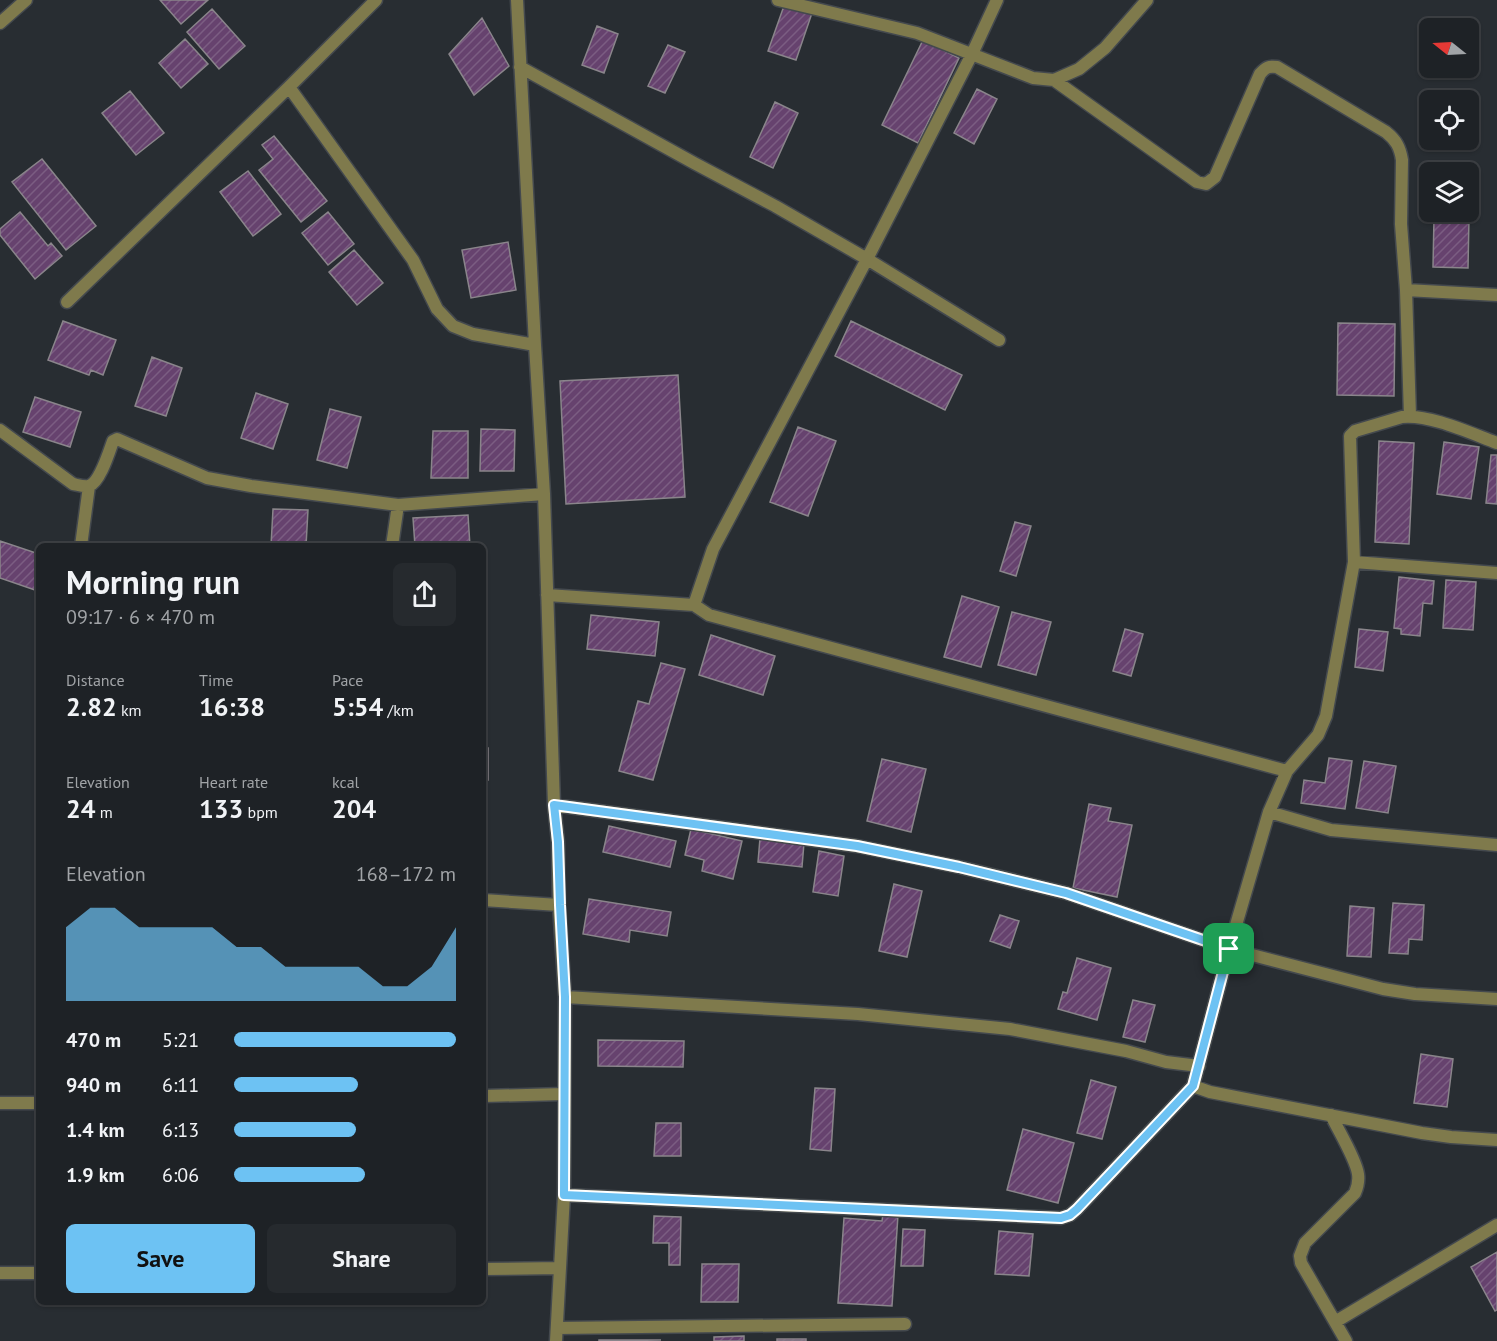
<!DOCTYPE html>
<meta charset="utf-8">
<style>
:root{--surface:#1e2226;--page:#262a2e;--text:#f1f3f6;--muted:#a1a4a7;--line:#3c3f43;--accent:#6dc2f3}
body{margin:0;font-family:"PT Sans",sans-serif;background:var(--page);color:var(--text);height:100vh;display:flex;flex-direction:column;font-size:22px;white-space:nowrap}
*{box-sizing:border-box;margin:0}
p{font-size:20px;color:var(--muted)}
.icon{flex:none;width:33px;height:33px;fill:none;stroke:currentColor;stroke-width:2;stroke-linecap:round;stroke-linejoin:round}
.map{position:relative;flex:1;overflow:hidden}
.drawer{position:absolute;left:36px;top:543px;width:450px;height:762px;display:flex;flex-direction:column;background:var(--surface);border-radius:9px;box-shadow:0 2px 4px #0004,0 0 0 2px var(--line)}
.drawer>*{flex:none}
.needle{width:39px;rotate:288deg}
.controls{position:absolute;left:1419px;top:18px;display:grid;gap:12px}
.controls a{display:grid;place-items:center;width:60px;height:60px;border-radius:9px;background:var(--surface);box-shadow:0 2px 4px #0004,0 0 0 2px var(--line);font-size:30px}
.pin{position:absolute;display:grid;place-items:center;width:51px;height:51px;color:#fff;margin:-26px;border-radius:12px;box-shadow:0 3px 9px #0006}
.round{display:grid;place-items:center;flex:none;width:63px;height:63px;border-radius:9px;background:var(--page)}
.summary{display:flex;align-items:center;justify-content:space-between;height:102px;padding:0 30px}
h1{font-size:33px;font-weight:800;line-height:45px}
.stats{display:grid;grid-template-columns:repeat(3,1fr);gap:9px;height:102px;padding:6px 30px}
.stats div{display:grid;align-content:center}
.stats b{font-size:26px;font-weight:800}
.stats small{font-size:16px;font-weight:400}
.stats p{font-size:16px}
.chart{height:168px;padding:12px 30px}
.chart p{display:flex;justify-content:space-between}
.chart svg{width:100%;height:108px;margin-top:6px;fill:var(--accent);opacity:.7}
.primary-button{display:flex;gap:12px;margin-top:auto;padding:12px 30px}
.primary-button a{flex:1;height:69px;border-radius:9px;background:var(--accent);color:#111;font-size:24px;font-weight:800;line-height:69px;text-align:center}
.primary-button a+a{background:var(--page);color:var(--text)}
ul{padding:0 30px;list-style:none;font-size:20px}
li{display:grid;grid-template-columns:96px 72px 1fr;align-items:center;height:45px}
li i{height:15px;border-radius:8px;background:var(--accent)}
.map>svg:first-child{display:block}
.building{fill:url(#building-hatch);stroke:#8a858b;stroke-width:1.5}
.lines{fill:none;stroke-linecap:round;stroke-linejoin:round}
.street-casing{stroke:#44494e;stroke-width:15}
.street{stroke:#7f7a4c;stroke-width:12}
.route-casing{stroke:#fff;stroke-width:12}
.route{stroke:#6dc2f3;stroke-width:8}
</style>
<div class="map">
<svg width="1497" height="1341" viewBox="0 0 1497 1341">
<defs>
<pattern id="building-hatch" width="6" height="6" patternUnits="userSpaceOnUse" patternTransform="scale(1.5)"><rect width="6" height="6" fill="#66426e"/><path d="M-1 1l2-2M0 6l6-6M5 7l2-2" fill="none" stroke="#7b5d82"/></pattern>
</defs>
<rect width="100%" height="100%" fill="#282d32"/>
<path class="building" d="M160,0H208L181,24Z
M785,3L812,13L796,60L768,51Z
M212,9L245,46L219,69L187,32Z
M482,18L509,66L474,95L449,54Z
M597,26L618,34L604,73L582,65Z
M185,39L208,64L181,88L159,63Z
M923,40L959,58L918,143L882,125Z
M668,45L685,52L665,93L648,86Z
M977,89L997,99L974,144L954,133Z
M130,91L164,133L136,155L102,113Z
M775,102L798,113L773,168L750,157Z
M274,136L327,201L301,222L259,170L273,159L262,145Z
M42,159L96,226L66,250L12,182Z
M248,171L281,214L253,236L220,192Z
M20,212L48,246L51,243L62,256L35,279L0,235V229Z
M328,212L354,244L328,265L302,233Z
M1434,218H1469L1468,268L1433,267Z
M508,242L516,290L471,298L462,250Z
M354,250L383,283L357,305L329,272Z
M63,321L116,340L103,375L91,370L89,375L48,360Z
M851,321L962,375L945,410L835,356Z
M1338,323L1395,324L1394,396L1337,395Z
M152,357L182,368L166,416L135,406Z
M678,375L685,497L566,504L560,381Z
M256,393L288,404L273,449L241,438Z
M35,397L81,412L70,447L23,432Z
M330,409L361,417L347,468L317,460Z
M798,427L836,441L808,516L770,502Z
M481,429L515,430L514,471H480Z
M433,431H468V478H431Z
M1379,441L1414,443L1409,544L1375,542Z
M1444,442L1479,447L1471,499L1437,494Z
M1491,455H1497V504L1486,503Z
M273,509L308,510L306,546H271Z
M468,515L470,546H415L413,518Z
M1015,522L1031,526L1016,576L1000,571Z
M0,541L39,554V577L35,590L0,578Z
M1399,577L1434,581L1432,604L1423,603L1420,636L1401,634V629L1394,628Z
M1446,580L1476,582L1473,630L1443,628Z
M962,596L999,607L981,667L944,657Z
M1012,612L1051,622L1036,675L998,665Z
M591,615L659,622L655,656L587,649Z
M1125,629L1143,634L1131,676L1113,671Z
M1359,629L1388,632L1383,671L1355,667Z
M711,635L775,656L763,695L699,675Z
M661,663L685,669L653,780L619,771L638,701L649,704Z
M483,669L486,705H483Z
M483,748H488V780H483Z
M1329,758L1352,761L1345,809L1301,803L1304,780L1325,783Z
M882,759L926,769L911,832L867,821Z
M1364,761L1396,766L1388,813L1356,808Z
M1089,804L1111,808L1108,821L1132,825L1117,897L1073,888Z
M609,826L676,841L670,867L603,852Z
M691,829L742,841L733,879L702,871L704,860L685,855Z
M760,838L804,843L802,867L758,862Z
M819,851L844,856L838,896L813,892Z
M894,884L922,891L907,957L879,951Z
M589,899L671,912L667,936L630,930L629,942L583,934Z
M1393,903L1424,905L1422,940L1409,939L1408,954L1389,953Z
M1350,906L1374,908L1371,957L1347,956Z
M1000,915L1019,921L1010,948L990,941Z
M1077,958L1111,968L1097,1020L1058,1009L1063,992L1067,993Z
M1133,1000L1155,1005L1145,1042L1123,1037Z
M598,1040L684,1041L683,1067L598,1066Z
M1421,1054L1453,1059L1447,1107L1414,1103Z
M1091,1080L1116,1087L1102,1139L1077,1133Z
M815,1088L835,1089L831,1151L810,1149Z
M656,1123H681V1156H654Z
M1023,1129L1074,1143L1058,1203L1007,1190Z
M883,1214L898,1215L892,1306L838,1303L844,1218L882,1221Z
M654,1216L681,1217L680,1265H669V1243H653Z
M903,1229L925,1230L923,1266H901Z
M999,1231L1033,1234L1029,1276L995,1274Z
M1497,1252V1310L1495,1311L1471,1267Z
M702,1264H739L738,1302H701Z
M744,1336V1341H714V1337Z
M777,1339H806V1341H777Z
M599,1340H661L599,1341Z"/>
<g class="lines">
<defs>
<path id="street" d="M517,0L535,345L544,494L554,805L558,842L559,905L565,997L564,1195L556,1341
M778,0L917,33L1033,78L1054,80L1079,69L1105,48L1147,0
M0,23L26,0
M520,67L694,163L775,206L867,259L999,340
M1054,80L1197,182L1206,184L1215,177L1260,74C1266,67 1269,66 1277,67L1386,132C1396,140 1400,147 1402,160L1401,224L1406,290L1410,416
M289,87L413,260L437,309L453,326L473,334L535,345
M1406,290L1497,295
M67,302L289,87L376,0
M0,430L73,484C78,485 84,487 89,486C100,482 109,452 113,441L117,439L207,478L251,486L398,505L544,494
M81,546L89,486
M392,546L398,505
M1354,562L1497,573
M547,595L694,605L709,615L1287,771
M694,605L713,549L867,259L972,54L997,0
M554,805L857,846L959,867L1066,893L1229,949L1383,989L1415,994L1497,999
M1269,812L1331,830L1497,845
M483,900L559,905
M565,997L858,1014L1010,1029L1126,1051L1166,1062L1199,1066
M1193,1086L1210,1092L1422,1133L1451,1137L1497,1140
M483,1096L564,1094
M0,1103H39
M1331,1115C1338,1130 1356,1159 1358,1174C1359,1181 1358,1186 1355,1193L1305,1243L1300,1256L1301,1263L1346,1341
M564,1195L1061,1218L1070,1215L1077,1209L1193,1086L1229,949L1269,812L1287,771L1318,735L1326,716L1354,562L1350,436L1355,431L1402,417C1429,414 1470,433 1497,443
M483,1269L560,1268
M0,1273H39
M1335,1322L1497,1225
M557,1328L905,1324"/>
</defs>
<use href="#street" class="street-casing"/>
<use href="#street" class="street"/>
</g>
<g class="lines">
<defs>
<path id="route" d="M554,805L857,846L959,867L1066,893L1229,949L1193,1086L1077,1209L1070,1215L1061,1218L564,1195L565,997L560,905L558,842Z"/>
</defs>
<use href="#route" class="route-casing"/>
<use href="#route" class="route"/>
</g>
</svg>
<div class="controls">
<a><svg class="needle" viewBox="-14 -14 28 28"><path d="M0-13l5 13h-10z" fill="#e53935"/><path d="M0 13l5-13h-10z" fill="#a1a4a7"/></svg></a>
<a><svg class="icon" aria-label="locate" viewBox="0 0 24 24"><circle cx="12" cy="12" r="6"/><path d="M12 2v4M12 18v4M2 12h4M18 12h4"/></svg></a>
<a><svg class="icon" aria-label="layers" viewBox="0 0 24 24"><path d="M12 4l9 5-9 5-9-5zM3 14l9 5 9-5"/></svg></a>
</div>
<div class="pin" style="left:1229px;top:949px;background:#1e9e55"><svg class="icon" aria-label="arrive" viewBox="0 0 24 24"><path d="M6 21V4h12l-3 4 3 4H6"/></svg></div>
<section class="drawer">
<div class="summary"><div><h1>Morning run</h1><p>09:17 · 6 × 470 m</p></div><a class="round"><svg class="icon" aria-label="share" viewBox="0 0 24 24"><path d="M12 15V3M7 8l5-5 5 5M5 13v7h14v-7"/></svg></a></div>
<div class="stats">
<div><p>Distance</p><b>2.82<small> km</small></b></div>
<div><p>Time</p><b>16:38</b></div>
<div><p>Pace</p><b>5:54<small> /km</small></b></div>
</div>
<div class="stats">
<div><p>Elevation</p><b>24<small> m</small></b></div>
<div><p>Heart rate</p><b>133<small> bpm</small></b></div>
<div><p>kcal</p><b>204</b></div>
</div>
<div class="chart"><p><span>Elevation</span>168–172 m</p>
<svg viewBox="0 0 160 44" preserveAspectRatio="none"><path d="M0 44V14L10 6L20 6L30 14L40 14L50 14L60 14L70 22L80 22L90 30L100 30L110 30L120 30L130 38L140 38L150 30L160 14V44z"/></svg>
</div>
<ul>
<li><b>470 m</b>5:21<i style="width:100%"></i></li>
<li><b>940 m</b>6:11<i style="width:56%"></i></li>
<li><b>1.4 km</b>6:13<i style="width:55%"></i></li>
<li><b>1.9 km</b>6:06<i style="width:59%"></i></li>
</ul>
<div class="primary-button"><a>Save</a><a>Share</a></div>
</section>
</div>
